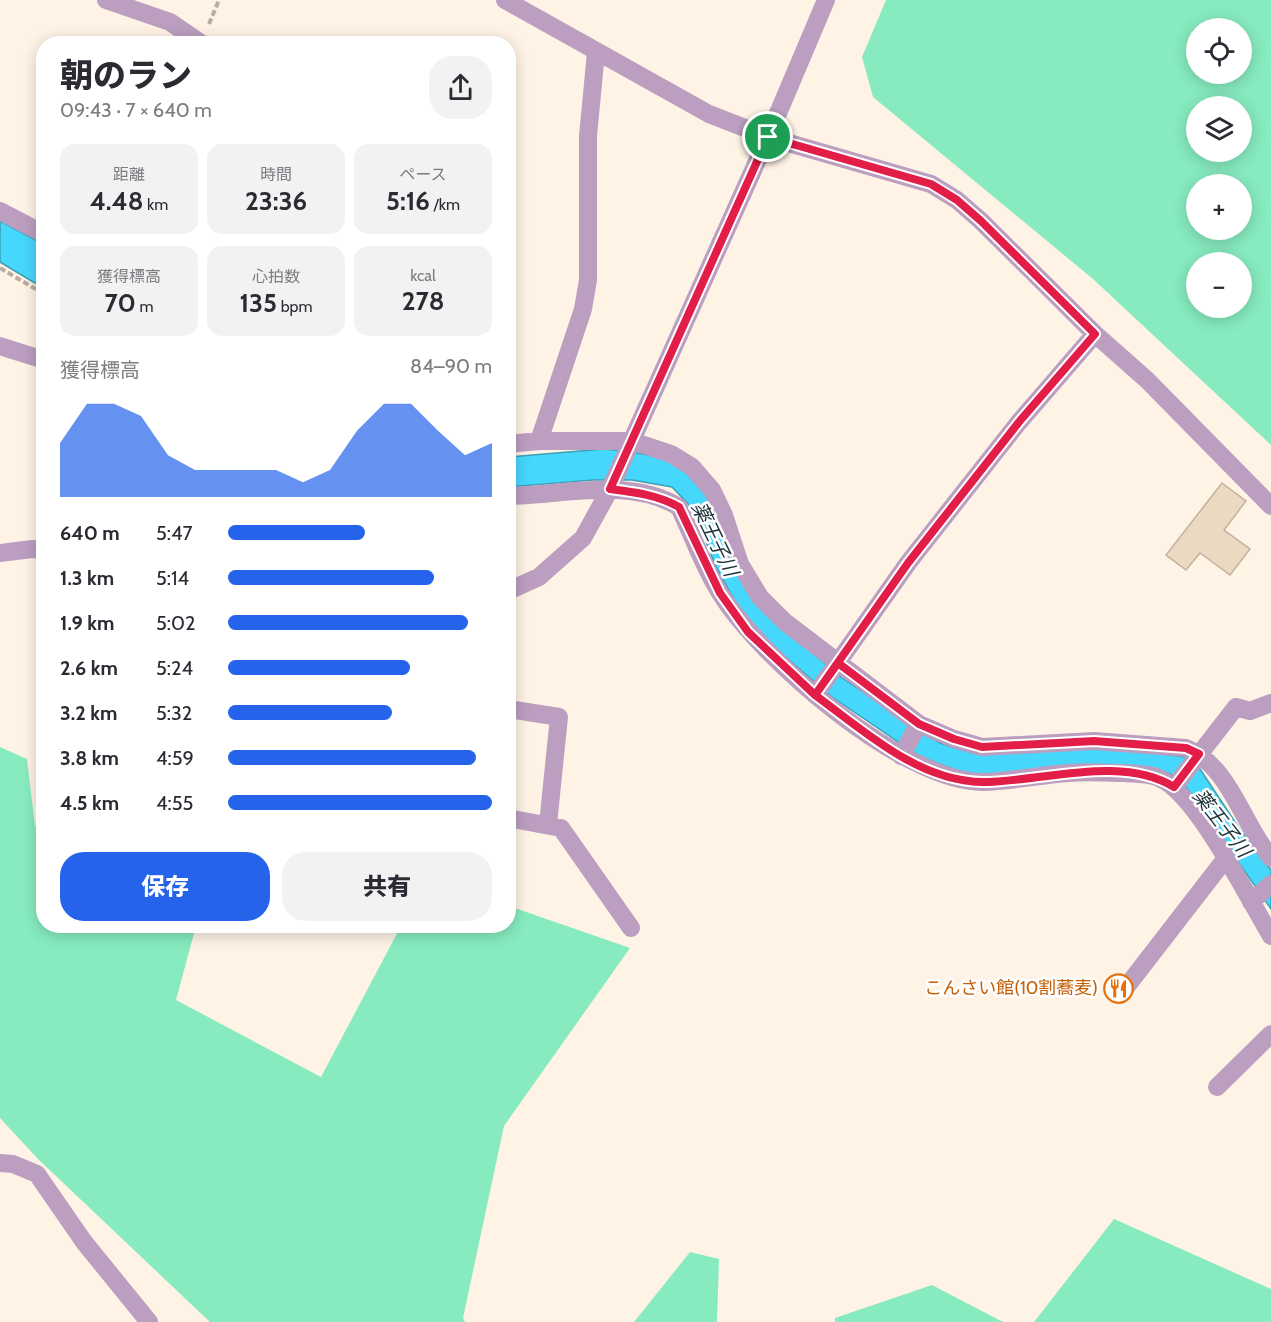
<!DOCTYPE html>
<html lang="ja">
<meta charset="utf-8">
<style>
:root{--surface:#fff;--page:#f2f2f3;--text:#2b2b33;--muted:#7c7c81;--accent:#2563eb}
body{margin:0;font-family:Cabin,"Noto Sans JP",sans-serif;background:var(--page);color:var(--text);height:100vh;display:flex;flex-direction:column;font-size:22px;white-space:nowrap}
*{box-sizing:border-box;margin:0}
p{font-size:20px;color:var(--muted)}
.icon{flex:none;width:33px;height:33px;fill:none;stroke:currentColor;stroke-width:2;stroke-linecap:round;stroke-linejoin:round}
.map{position:relative;flex:1;overflow:hidden}
.drawer{position:absolute;left:36px;top:36px;width:480px;height:897px;display:flex;flex-direction:column;background:var(--surface);border-radius:24px;box-shadow:0 3px 15px #0003}
.drawer>*{flex:none}
.tools{position:absolute;left:1186px;top:18px;display:grid;gap:12px}
.tools a{display:grid;place-items:center;width:66px;height:66px;border-radius:50%;background:var(--surface);box-shadow:0 3px 15px #0003;font-size:30px}
.pin{position:absolute;display:grid;place-items:center;width:51px;height:51px;color:#fff;margin:-26px;border:3px solid #fff;border-radius:50%;box-shadow:0 2px 6px #0007}
.round{display:grid;place-items:center;flex:none;width:63px;height:63px;border-radius:24px;background:var(--page)}
.overview{display:flex;align-items:center;justify-content:space-between;height:102px;padding:0 24px}
h1{font-size:33px;font-weight:800;line-height:45px}
.figures{display:grid;grid-template-columns:repeat(3,1fr);gap:9px;height:102px;padding:6px 24px}
.figures div{display:grid;align-content:center;border-radius:15px;background:var(--page);text-align:center}
.figures b{font-size:26px;font-weight:800}
.figures small{font-size:16px;font-weight:400}
.figures p{font-size:16px}
.chart{height:168px;padding:12px 24px}
.chart p{display:flex;justify-content:space-between}
.chart svg{width:100%;height:108px;margin-top:6px;fill:var(--accent);opacity:.7}
.action{display:flex;gap:12px;margin-top:auto;padding:12px 24px}
.action a{flex:1;height:69px;border-radius:24px;background:var(--accent);color:#fff;font-size:24px;font-weight:800;line-height:69px;text-align:center}
.action a+a{background:var(--page);color:var(--text)}
ul{padding:0 24px;list-style:none;font-size:20px}
li{display:grid;grid-template-columns:96px 72px 1fr;align-items:center;height:45px}
li i{height:15px;border-radius:8px;background:var(--accent)}
.map>svg:first-child{display:block}
.green{fill:#87ebbf;fill-rule:evenodd}
.water{fill:#46d7fc;stroke:#3ca0b7;stroke-width:1.5}
.building{fill:#ebd9c2;stroke:#c3b29b;stroke-width:1.5}
.lines{fill:none;stroke-linecap:round;stroke-linejoin:round}
.path{stroke:#b7ada1;stroke-width:4;stroke-dasharray:6 3;stroke-linecap:butt}
.minor{stroke:#bb9ec0;stroke-width:18}
.route-casing{stroke:#fff;stroke-width:12}
.route{stroke:#e11d48;stroke-width:8}
.labels{text-anchor:middle;stroke-width:5;stroke-linejoin:round;paint-order:stroke}
.food-label{font-size:18px;fill:#c56008;stroke:#fff;text-anchor:end}
.water-label{font-size:20px;font-style:italic;fill:#1c333a;stroke:#fff}
</style>
<div class="map">
<svg width="1271" height="1322" viewBox="0 0 1271 1322">
<rect width="100%" height="100%" fill="#fef3e5"/>
<path class="green" d="M886,0H1271V445L1093,279L873,97L862,57ZM1197,28H1242V74H1197ZM1197,106H1242V152H1197ZM1242,184V230H1197V184ZM1197,262H1242V308H1197Z
M0,747L27,759L35,826L43,829L44,926H196L176,1000L321,1077L401,926H508L509,906L630,948L504,1126L463,1318L465,1322H210L38,1159L0,1118Z
M1114,1219L1271,1289V1322H1034Z
M690,1252L719,1259L717,1322H634Z
M932,1285L1003,1322H835V1318Z"/>
<path class="water" d="M0,221L43,244V288L0,262Z
M604,449C642,453 663,454 696,476L768,615L842,678L940,743L972,753L1075,747L1119,749L1186,757L1200,769L1239,828L1271,870V909L1186,787L1172,775L1160,770L980,775L958,771L919,756L832,697L761,636L735,601L716,567L693,509L672,487L632,480H593L509,487V457Z"/>
<path class="building" d="M1222,483L1246,501L1224,530L1250,549L1230,575L1200,553L1186,570L1166,555Z"/>
<g class="lines">
<path class="path" d="M209,24L219,0
M0,268L44,294"/>
<path class="minor" d="M106,0L170,22L202,44
M505,0L709,114L768,137L931,184L957,200L981,221L1095,334L1147,380L1271,506
M0,211L44,234
M0,346L44,360
M539,441L583,309L588,280V136L596,52
M508,444L539,441H632L671,454L692,467L712,490L724,515L740,564L760,597L785,622L919,724L954,739L982,747L1094,741L1186,748C1230,766 1242,823 1271,858
M508,496C563,495 629,477 679,507C693,536 703,566 720,593C761,659 903,782 983,782C1011,781 1040,775 1069,773C1087,771 1105,773 1123,773C1135,774 1149,773 1159,778C1197,794 1248,898 1271,936
M0,553L32,549L44,550
M508,591L539,577L583,538L610,489L768,137L826,0
M815,695L908,563L1019,422L1095,334
M508,709L559,717L548,824
M901,756L919,724
M1174,787L1236,707L1250,711L1271,703
M508,818L561,828L631,928
M1251,902L1271,884
M1120,995L1226,858
M1217,1087L1271,1034
M0,1163L13,1164L37,1174L84,1242L149,1322"/>
</g>
<g class="lines">
<defs>
<path id="route" d="M768,137L610,489C634,492 658,495 679,507L720,593L748,632L815,695L838,663L919,724L954,739L982,747L1094,741L1186,748L1199,754L1174,787C1121,754 1041,782 982,782C918,781 864,731 815,695L908,563L1019,422L1095,334L981,221L957,200L931,184L768,137"/>
</defs>
<use href="#route" class="route-casing"/>
<use href="#route" class="route"/>
</g>
<defs>
<symbol id="restaurant-ring" viewBox="-11 -11 22 22"><circle r="9.5" fill="#fff" stroke="#e8710a" stroke-width="1.5"/><path d="M-5-6h1v4h1v-4h1v4h1v-4h1v5L-1.5 .5V6h-2V.5L-5-1ZM5-6V6H3V1.5H1.5Q1.5-4 5-6Z" fill="#e8710a"/></symbol>
</defs>
<g fill-rule="evenodd">
<use href="#restaurant-ring" x="1102" y="972" width="33" height="33"/>
</g>
<g class="labels">
<g class="food-label">
<text x="1098" y="994">こんさい館(10割蕎麦)</text>
</g>
<g class="water-label">
<text transform="translate(715 539) rotate(64)" y="7">薬王子川</text>
<text transform="translate(1222 823) rotate(52)" y="7">薬王子川</text>
</g>
</g>
</svg>
<div class="tools">
<a><svg class="icon" aria-label="locate" viewBox="0 0 24 24"><circle cx="12" cy="12" r="6"/><path d="M12 2v4M12 18v4M2 12h4M18 12h4"/></svg></a>
<a><svg class="icon" aria-label="layers" viewBox="0 0 24 24"><path d="M12 4l9 5-9 5-9-5zM3 14l9 5 9-5"/></svg></a>
<a>+</a>
<a>−</a>
</div>
<div class="pin" style="left:768px;top:137px;background:#1e9e55"><svg class="icon" aria-label="arrive" viewBox="0 0 24 24"><path d="M6 21V4h12l-3 4 3 4H6"/></svg></div>
<section class="drawer">
<div class="overview"><div><h1>朝のラン</h1><p>09:43 · 7 × 640 m</p></div><a class="round"><svg class="icon" aria-label="share" viewBox="0 0 24 24"><path d="M12 15V3M7 8l5-5 5 5M5 13v7h14v-7"/></svg></a></div>
<div class="figures">
<div><p>距離</p><b>4.48<small> km</small></b></div>
<div><p>時間</p><b>23:36</b></div>
<div><p>ペース</p><b>5:16<small> /km</small></b></div>
</div>
<div class="figures">
<div><p>獲得標高</p><b>70<small> m</small></b></div>
<div><p>心拍数</p><b>135<small> bpm</small></b></div>
<div><p>kcal</p><b>278</b></div>
</div>
<div class="chart"><p><span>獲得標高</span>84–90 m</p>
<svg viewBox="0 0 160 44" preserveAspectRatio="none"><path d="M0 44V22L10 6L20 6L30 11L40 27L50 33L60 33L70 33L80 33L90 38L100 33L110 17L120 6L130 6L140 17L150 27L160 22V44z"/></svg>
</div>
<ul>
<li><b>640 m</b>5:47<i style="width:52%"></i></li>
<li><b>1.3 km</b>5:14<i style="width:78%"></i></li>
<li><b>1.9 km</b>5:02<i style="width:91%"></i></li>
<li><b>2.6 km</b>5:24<i style="width:69%"></i></li>
<li><b>3.2 km</b>5:32<i style="width:62%"></i></li>
<li><b>3.8 km</b>4:59<i style="width:94%"></i></li>
<li><b>4.5 km</b>4:55<i style="width:100%"></i></li>
</ul>
<div class="action"><a>保存</a><a>共有</a></div>
</section>
</div>
